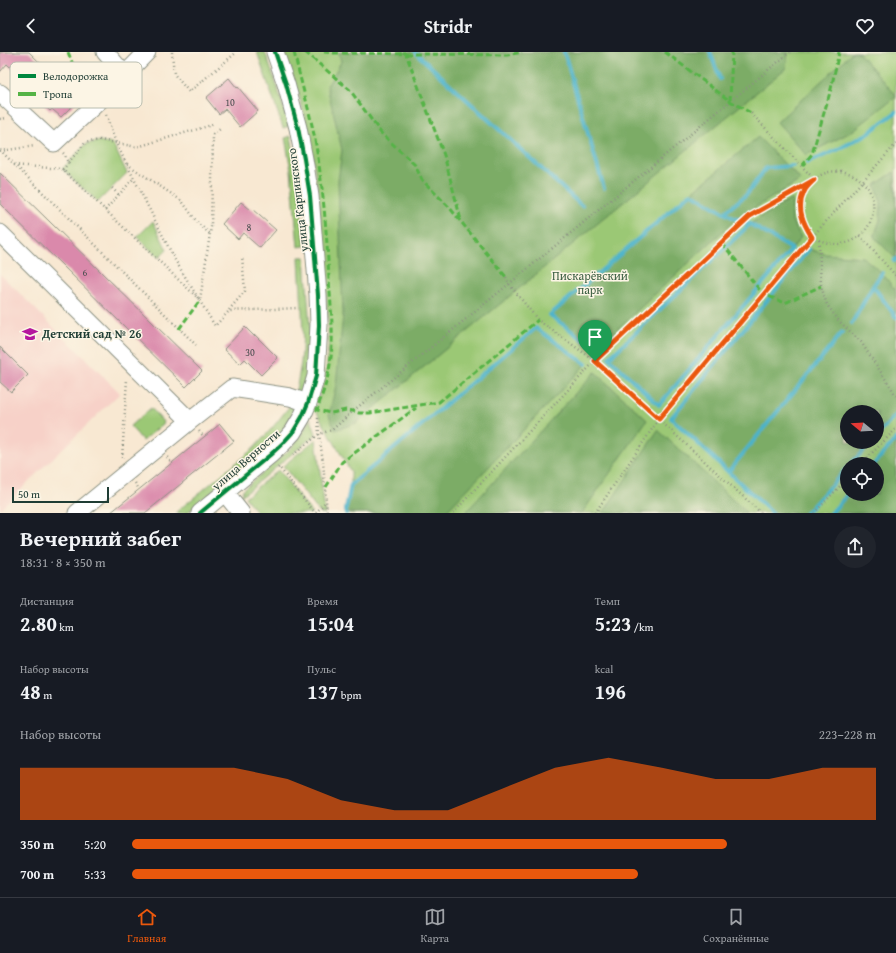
<!DOCTYPE html>
<html lang="ru">
<meta charset="utf-8">
<style>
:root{--surface:#171b24;--page:#20242c;--text:#f1f3f6;--muted:#9ea1a6;--line:#363941;--accent:#ea580c}
body{margin:0;font-family:"Gentium Book Plus",serif;background:var(--page);color:var(--text);height:100vh;display:flex;flex-direction:column;font-size:15px;white-space:nowrap}
*{box-sizing:border-box;margin:0}
p{font-size:13px;color:var(--muted)}
.icon{flex:none;width:22px;height:22px;fill:none;stroke:currentColor;stroke-width:2;stroke-linecap:round;stroke-linejoin:round}
.map{position:relative;height:461px;overflow:hidden}
.drawer{display:flex;flex-direction:column;background:var(--surface);flex:1}
.drawer>*{flex:none}
.needle{width:26px;rotate:288deg}
.buttons{position:absolute;left:840px;top:353px;display:grid;gap:8px}
.buttons a{display:grid;place-items:center;width:44px;height:44px;border-radius:50%;background:var(--surface);box-shadow:0 4px 16px #0002;font-size:20px}
.scale{position:absolute;left:12px;bottom:10px;width:97px;box-sizing:border-box;padding-left:4px;border:2px solid #1f3d34;border-top:0;font-size:11px;line-height:14px;white-space:nowrap;color:#1f3d34;-webkit-text-stroke:3px #fcf5e5;paint-order:stroke}
.pin{position:absolute;display:grid;place-items:center;width:34px;height:34px;color:#fff;margin:-41px -17px;border-radius:50% 50% 50% 0;rotate:-45deg;box-shadow:0 0 4px #0007}
.pin .icon{rotate:45deg}
.round{display:grid;place-items:center;flex:none;width:42px;height:42px;border-radius:21px;background:var(--page)}
.overview{display:flex;align-items:center;justify-content:space-between;height:68px;padding:0 20px}
h1{font-size:22px;font-weight:700;line-height:30px}
.metrics{display:grid;grid-template-columns:repeat(3,1fr);gap:6px;height:68px;padding:4px 20px}
.metrics div{display:grid;align-content:center}
.metrics b{font-size:20px;font-weight:700}
.metrics small{font-size:11px;font-weight:400}
.metrics p{font-size:11px}
.chart{height:112px;padding:8px 20px}
.chart p{display:flex;justify-content:space-between}
.chart svg{width:100%;height:72px;margin-top:4px;fill:var(--accent);opacity:.7}
ul{padding:0 20px;list-style:none;font-size:13px}
li{display:grid;grid-template-columns:64px 48px 1fr;align-items:center;height:30px}
li i{height:10px;border-radius:5px;background:var(--accent)}
header{display:flex;justify-content:space-between;align-items:center;height:52px;padding:0 20px;background:var(--surface);font-size:18px;font-weight:700}
.menu{display:flex;justify-content:space-around;align-items:center;height:56px;border-top:1px solid var(--line);background:var(--surface);font-size:11px;color:var(--muted)}
.menu a{display:grid;justify-items:center;gap:2px}
.menu .active{color:var(--accent)}
.map>svg:first-child{display:block}
.built{fill:#f7d1c8}
.green{fill:#9bc875;stroke:#5d8254;fill-rule:evenodd}
.forest{fill:#7cac66;stroke:#4e744d}
.lines{fill:none;stroke-linecap:round;stroke-linejoin:round}
.stream{stroke:#4cb3cb;stroke-width:4}
.building{fill:#da89ab}
.minor-casing{stroke:#8c9283;stroke-width:19}
.path{stroke:#8c9283;stroke-width:2.5;stroke-dasharray:1 3;stroke-linecap:butt}
.minor{stroke:#fff;stroke-width:17}
.quiet{stroke:#55b346;stroke-width:3;stroke-dasharray:6 3;stroke-linecap:butt}
.cycleway-casing{stroke:#fcf5e5;stroke-width:6}
.cycleway{stroke:#00873e;stroke-width:4}
.route-casing{stroke:#fff;stroke-width:8}
.route{stroke:#ea580c;stroke-width:5}
.labels{text-anchor:middle;stroke-width:3;stroke-linejoin:round;paint-order:stroke}
.number-label{font-size:10px;fill:#4e5052}
.street-label{font-size:12px;fill:#1f3d34;stroke:#fcf5e5}
.park-label{font-size:12px;fill:#3e6044;stroke:#fcf5e5}
.poi-label{font-size:12px;font-weight:bold;fill:#1f3d34;stroke:#fcf5e5;text-anchor:start}
.key{fill:#fcf5e5;stroke:#babeb0;stroke-width:1}
.key-label{font-size:11px;fill:#1f3d34}
</style>
<header><svg class="icon" aria-label="back" viewBox="0 0 24 24"><path d="M15 5l-7 7 7 7"/></svg>Stridr<svg class="icon" aria-label="heart" viewBox="0 0 24 24"><path d="M12 20l-8-8c-3-5 5-10 8-4 3-6 11-1 8 4z"/></svg></header>
<div class="map">
<svg width="896" height="461" viewBox="0 0 896 461">
<rect width="100%" height="100%" fill="#fcf5e5"/>
<filter id="ink" filterUnits="userSpaceOnUse"><feTurbulence type="fractalNoise" baseFrequency=".025" numOctaves="2"/><feDisplacementMap in="SourceGraphic" scale="8" xChannelSelector="R" yChannelSelector="G"/><feConvolveMatrix kernelMatrix="1 2 1 2 8 2 1 2 1" color-interpolation-filters="sRGB"/></filter>
<filter id="wash" filterUnits="userSpaceOnUse"><feTurbulence type="fractalNoise" baseFrequency=".012" numOctaves="4" result="noise"/><feDisplacementMap in="SourceGraphic" scale="16" xChannelSelector="R" yChannelSelector="G"/><feGaussianBlur stdDeviation="0.9" result="paint"/><feColorMatrix in="noise" values="0 0 0 0 0 0 0 0 0 0 0 0 0 0 0 0 0 1.4 0 .05"/><feComposite in="paint" operator="in"/></filter>
<g filter="url(#wash)">
<rect width="100%" height="100%" fill="#f8e8d2"/>
<path class="built" d="M0,222L120,341L0,457Z"/>
<path class="green" d="M257,0H265L277,34L289,74L283,76Z
M284,0H896V461H351V420L315,357C319,344 324,332 326,319C331,285 326,250 324,216C321,169 317,122 307,75C302,50 293,25 284,0ZM847,360H877V390H847ZM847,412H877V442H847Z
M291,84L297,118L305,194L298,195L291,118L285,86Z
M100,89L113,92L127,121L98,150L62,117L86,92Z
M153,169L167,198L159,206L137,185Z
M299,205H305L310,277V300L307,321L301,343L295,342C298,328 301,314 302,300C304,269 300,236 299,205Z
M292,351L297,353C285,383 261,400 236,420C220,434 203,447 187,461H175L254,396L273,375Z
M151,356L164,371L143,389L130,374Z
M311,367L316,382L241,444L243,437L289,398L300,385Z
M316,387L325,461H320L283,414Z
M278,418L312,461H257L245,445Z"/>
<path class="forest" d="M339,0H788L786,16L356,371L335,378L329,363L336,333L343,263L338,129L342,98L327,34L341,10Z
M853,0H858L896,43V45L851,80L806,103L777,70Z
M758,85L801,128L736,167L596,297L550,263L691,141Z
M894,120L896,154V207L874,185L880,168L881,150L875,133Z
M792,147V169L801,185L792,197L659,353L609,306L750,172L772,158Z
M809,197L825,202L863,205L882,221L896,239V363L877,384V360H847V390H871L851,412H847V416L806,461H772L671,366Z
M536,276L586,312L445,461H346V456L351,433Z
M595,320L647,368L582,461H465Z
M658,378L747,461H603Z
M896,387V461H831L848,442H877V412H874Z"/>
<g class="lines">
<path class="stream" d="M415,0L582,154
M564,0L604,136
M710,0L720,27
M807,111L837,98L867,82L896,60
M724,161L747,142L766,116L793,114
M894,209L896,207
M873,234L896,265
M852,271L873,234L882,221
M596,297L550,263L691,141L724,161L736,167L750,172L792,197L659,353L609,306L750,172
M877,384L896,363
M851,412L871,390
M874,412L896,387
M728,420L842,281
M346,461V456L351,433L536,276L586,312
M772,461L671,366L809,197
M806,461L847,416
M831,461L848,442"/>
</g>
<g id="blocks">
<path class="building" d="M0,0H29L78,48L61,65L52,57L50,59L28,38L31,35L7,12L0,20Z
M229,26L237,36L238,35L258,59L240,75L225,57L219,62L206,46Z
M0,121L202,319L186,335L0,152Z
M241,150L251,158L252,157L276,178L260,196L243,181L238,187L222,172Z
M245,275L254,284L255,283L278,306L261,323L245,307L240,312L224,297Z
M0,295L28,323L11,340L0,330Z
M220,372L234,389L145,461H110Z"/>
</g>
</g>
<g filter="url(#ink)">
<use href="#blocks" fill-opacity="0" stroke="#8c9283" stroke-width="1"/>
<g class="lines">
<defs>
<path id="minor" d="M105,0L125,23
M0,41L54,91L101,47L147,0
M0,181L190,369
M225,441L241,461
M77,461L190,369L232,336L290,345L308,351
M200,461L270,403L283,391L293,380L302,365L308,351L316,324L319,273L318,243L310,144L304,107L298,76L286,32L275,0"/>
</defs>
<use href="#minor" class="minor-casing"/>
<path class="path" d="M172,0L174,22L189,40L237,0
M106,63L116,91L175,208L215,274L229,259L298,256
M0,67L7,66
M0,98L196,293
M0,99L35,94
M63,101L65,103L68,111L85,91L100,88L137,95L215,72
M127,112L182,149L197,170L210,182
M14,113L62,117L200,248L211,175L213,83L220,77
M63,118L68,111
M841,119C845,120 849,121 853,123C875,134 880,161 864,180C853,192 837,195 822,189C819,188 814,187 811,184C808,180 804,173 803,168C797,147 807,126 829,120C833,119 837,120 841,119Z
M112,136L119,143
M105,158L134,126
M860,184L896,224
M819,188L821,234L827,253L840,270L861,290L892,337L896,344
M506,225L509,232L538,268L595,309L761,461
M229,258L245,239L242,204
M318,366L319,382L323,409L327,461
M199,379L204,385
M293,403L319,382L332,378L353,359L509,232L790,0
M167,405L172,411
M122,406L127,327
M861,412L896,377
M278,416L279,415L315,461
M135,431L139,437
M316,461L326,449
M453,461L595,309L751,164L814,127L751,61
M595,461L659,367L812,185L896,92
M814,461L847,427"/>
<use href="#minor" class="minor"/>
<path class="quiet" d="M68,0L80,31L100,48
M294,0C302,35 313,70 318,106C324,146 327,187 329,227C331,257 335,288 329,318C327,331 321,345 317,358L331,361L346,358L353,359L359,361H370L439,350L538,268
M305,0L350,38L381,81L415,113L422,128L449,155L506,225
M324,0L334,1L507,3L522,0
M403,0L406,2L444,103L461,168
M665,0L730,49L751,61
M730,49L732,0
M802,114L812,102L831,37L839,0
M722,191L763,242L785,251L821,234
M179,277L200,248
M326,435L342,410L416,356"/>
<defs>
<path id="cycleway" d="M200,461L270,403L283,391L293,380L302,365L308,351L316,324L319,273L318,243L310,144L304,107L298,76L286,32L275,0"/>
</defs>
<use href="#cycleway" class="cycleway-casing"/>
<use href="#cycleway" class="cycleway"/>
</g>
</g>
<g class="lines" filter="url(#ink)">
<defs>
<path id="route" d="M814,128C811,131 806,135 804,140C796,156 803,171 812,185L659,367L595,309L750,164Z"/>
</defs>
<use href="#route" class="route-casing"/>
<use href="#route" class="route"/>
</g>
<defs>
<symbol id="school-bare" viewBox="-9 -9 18 18"><path d="M0-5L7-2L0 1L-7-2ZM-4 1L0 2.5L4 1V4Q0 6-4 4Z" fill="#b5179e" stroke="#fcf5e5" stroke-width="2.5" paint-order="stroke"/></symbol>
</defs>
<g fill-rule="evenodd">
<use href="#school-bare" x="19" y="271" width="22" height="22"/>
</g>
<g class="labels">
<g class="number-label">
<text x="230" y="54">10</text>
<text x="249" y="179">8</text>
<text x="85" y="224">6</text>
<text x="250" y="304">30</text>
</g>
<g class="street-label">
<text transform="translate(298 148) rotate(-97)" y="4">улица Карпинского</text>
<text transform="translate(246 408) rotate(-41)" y="4">улица Верности</text>
</g>
<g class="park-label">
<text x="590" y="228">Пискарёвский<tspan x="590" dy="14">парк</tspan></text>
</g>
<g class="poi-label">
<text x="42" y="286">Детский сад № 26</text>
</g>
</g>
<rect x="10" y="10" width="132" height="46" rx="6" class="key"/>
<rect x="18" y="22" width="18" height="4" fill="#00873e"/>
<rect x="18" y="40" width="18" height="4" fill="#55b346"/>
<g class="key-label">
<text x="43" y="28">Велодорожка</text>
<text x="43" y="46">Тропа</text>
</g>
</svg>
<div class="buttons">
<a><svg class="needle" viewBox="-14 -14 28 28"><path d="M0-13l5 13h-10z" fill="#e53935"/><path d="M0 13l5-13h-10z" fill="#9ea1a6"/></svg></a>
<a><svg class="icon" aria-label="locate" viewBox="0 0 24 24"><circle cx="12" cy="12" r="6"/><path d="M12 2v4M12 18v4M2 12h4M18 12h4"/></svg></a>
</div>
<div class="scale">50 m</div>
<div class="pin" style="left:595px;top:309px;background:#1e9e55"><svg class="icon" aria-label="arrive" viewBox="0 0 24 24"><path d="M6 21V4h12l-3 4 3 4H6"/></svg></div>
</div>
<section class="drawer">
<div class="overview"><div><h1>Вечерний забег</h1><p>18:31 · 8 × 350 m</p></div><a class="round"><svg class="icon" aria-label="share" viewBox="0 0 24 24"><path d="M12 15V3M7 8l5-5 5 5M5 13v7h14v-7"/></svg></a></div>
<div class="metrics">
<div><p>Дистанция</p><b>2.80<small> km</small></b></div>
<div><p>Время</p><b>15:04</b></div>
<div><p>Темп</p><b>5:23<small> /km</small></b></div>
</div>
<div class="metrics">
<div><p>Набор высоты</p><b>48<small> m</small></b></div>
<div><p>Пульс</p><b>137<small> bpm</small></b></div>
<div><p>kcal</p><b>196</b></div>
</div>
<div class="chart"><p><span>Набор высоты</span>223–228 m</p>
<svg viewBox="0 0 160 44" preserveAspectRatio="none"><path d="M0 44V12L10 12L20 12L30 12L40 12L50 19L60 32L70 38L80 38L90 25L100 12L110 6L120 12L130 19L140 19L150 12L160 12V44z"/></svg>
</div>
<ul>
<li><b>350 m</b>5:20<i style="width:80%"></i></li>
<li><b>700 m</b>5:33<i style="width:68%"></i></li>
</ul>
</section>
<nav class="menu">
<a class="active"><svg class="icon" aria-label="home" viewBox="0 0 24 24"><path d="M3 11l9-7 9 7M6 9v11h12V9"/></svg>Главная</a>
<a><svg class="icon" aria-label="map" viewBox="0 0 24 24"><path d="M3 6l6-2 6 2 6-2v14l-6 2-6-2-6 2zM9 4v14M15 6v14"/></svg>Карта</a>
<a><svg class="icon" aria-label="saved" viewBox="0 0 24 24"><path d="M7 4h10v16l-5-4-5 4z"/></svg>Сохранённые</a>
</nav>
